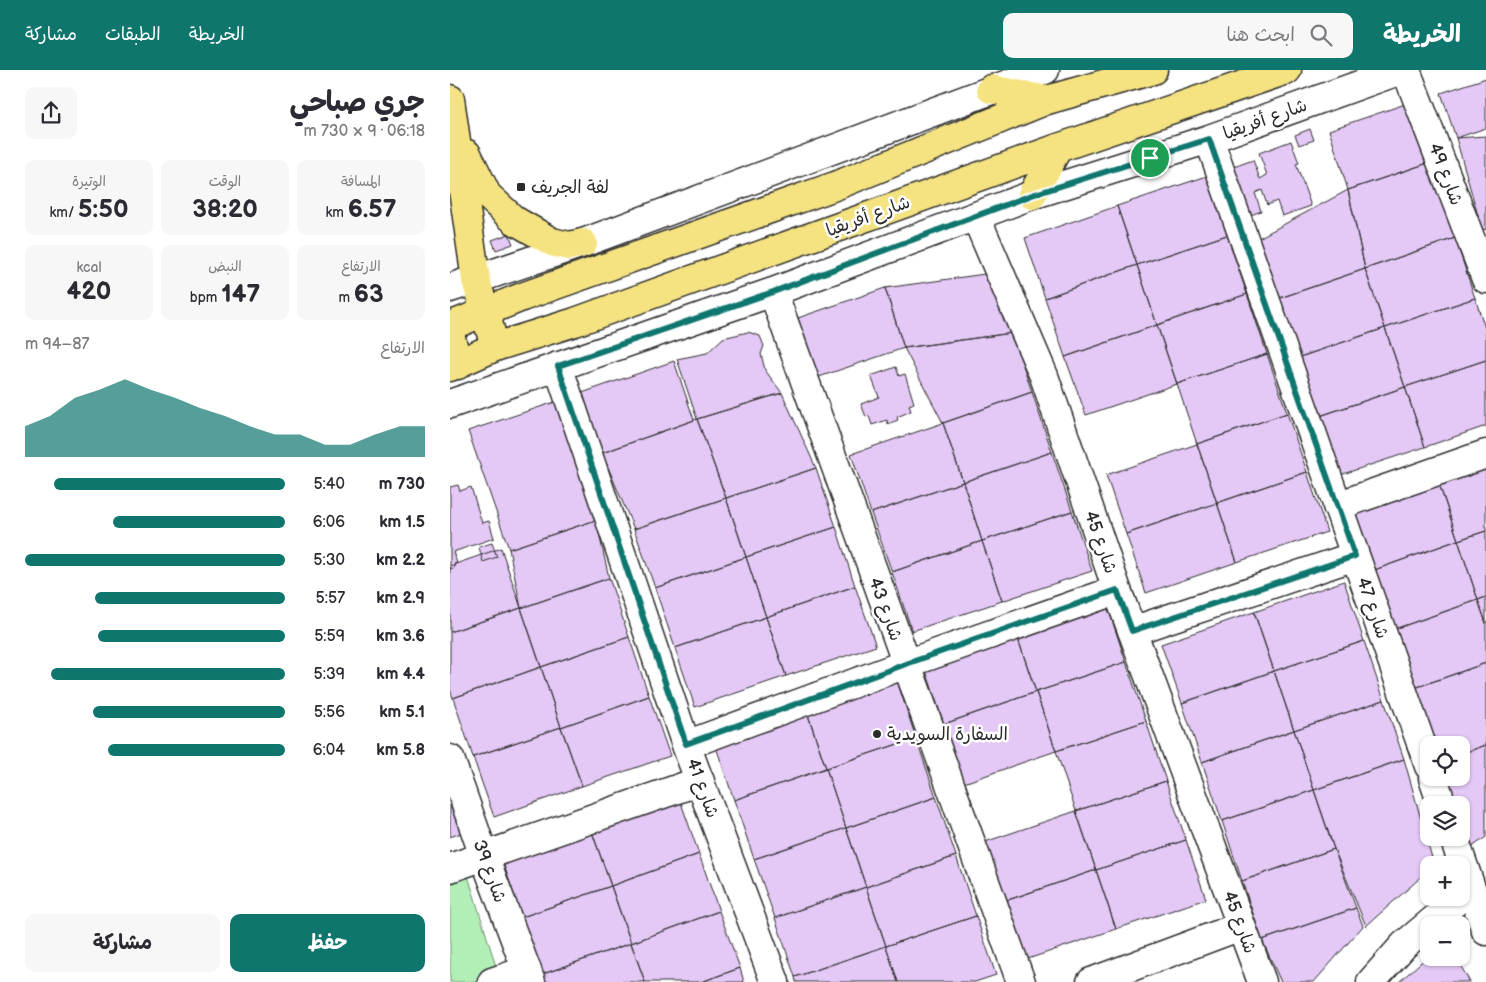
<!DOCTYPE html>
<html lang="ar">
<meta charset="utf-8">
<style>
:root{--surface:#fff;--page:#f7f7f7;--text:#2b2b33;--muted:#7c7c81;--accent:#0f766e}
body{margin:0;font-family:"Balsamiq Sans","Playpen Sans Arabic",sans-serif;background:var(--page);color:var(--text);direction:rtl;height:100vh;display:flex;flex-direction:column;font-size:19px;white-space:nowrap}
*{box-sizing:border-box;margin:0}
p{font-size:16px;color:var(--muted)}
.icon{flex:none;width:28px;height:28px;fill:none;stroke:currentColor;stroke-width:2;stroke-linecap:round;stroke-linejoin:round}
.map{position:relative;flex:1;overflow:hidden;direction:ltr}
.drawer{display:flex;flex-direction:column;background:var(--surface);width:450px}
.drawer>*{flex:none}
.controls{position:absolute;left:970px;top:666px;display:grid;gap:10px}
.controls a{display:grid;place-items:center;width:50px;height:50px;border-radius:10px;background:var(--surface);box-shadow:0 1px 4px #0004;font-size:25px}
.pin{position:absolute;display:grid;place-items:center;width:42px;height:42px;color:#fff;margin:-21px;border:2px solid #fff;border-radius:50%;box-shadow:0 1px 5px #0007}
.round{display:grid;place-items:center;flex:none;width:52px;height:52px;border-radius:10px;background:var(--page)}
.overview{display:flex;align-items:center;justify-content:space-between;height:85px;padding:0 25px}
h1{font-size:28px;font-weight:700;line-height:38px}
.figures{display:grid;grid-template-columns:repeat(3,1fr);gap:8px;height:85px;padding:5px 25px}
.figures div{display:grid;align-content:center;border-radius:10px;background:var(--page);text-align:center}
.figures b{font-size:25px;font-weight:700}
.figures small{font-size:14px;font-weight:400}
.figures p{font-size:14px}
.chart{height:140px;padding:10px 25px}
.chart p{display:flex;justify-content:space-between}
.chart svg{width:100%;height:90px;margin-top:5px;fill:var(--accent);opacity:.7}
.action{display:flex;gap:10px;margin-top:auto;padding:10px 25px}
.action a{flex:1;height:58px;border-radius:10px;background:var(--accent);color:#fff;font-size:20px;font-weight:700;line-height:58px;text-align:center}
.action a+a{background:var(--page);color:var(--text)}
ul{padding:0 25px;list-style:none;font-size:16px}
li{display:grid;grid-template-columns:80px 60px 1fr;align-items:center;height:38px}
li i{height:12px;border-radius:6px;background:var(--accent)}
header{display:flex;align-items:center;gap:30px;box-sizing:border-box;height:70px;padding:0 25px;background:var(--accent);color:#fff}
header strong{font-size:24px}
nav{display:flex;gap:28px;margin-inline-start:auto;font-size:18px}
.search{width:350px;height:45px;background:var(--page);display:flex;align-items:center;gap:12px;box-sizing:border-box;padding:0 18px;border-radius:10px;color:var(--muted);font-size:19px}
main{display:flex;flex:1;min-height:0}
.map>svg:first-child{display:block}
.green{fill:#b2efb6;stroke:#6e8d70}
.building{fill:#e4c8f6;stroke:#2b2b2b}
.lines{fill:none;stroke-linecap:round;stroke-linejoin:round}
.minor-casing{stroke:#2b2b2b;stroke-width:31}
.major-casing{stroke:#2b2b2b;stroke-width:31}
.highway-casing{stroke:#2b2b2b;stroke-width:31}
.minor{stroke:#fff;stroke-width:28}
.major{stroke:#f5e382;stroke-width:28}
.highway{stroke:#f5e382;stroke-width:28}
.route-casing{stroke:#fff;stroke-width:10}
.route{stroke:#0f766e;stroke-width:6}
.poi-dot{fill:#2b2b2b;stroke:#fff;stroke-width:2}
.labels{text-anchor:middle;stroke-width:5;stroke-linejoin:round;paint-order:stroke}
.street-label{font-size:18px;fill:#2b2b2b;stroke:#fff}
.poi-label{font-size:18px;fill:#2b2b2b;stroke:#fff;text-anchor:start}
</style>
<header>
<strong>الخريطة</strong>
<div class="search"><svg class="icon" aria-label="search" viewBox="0 0 24 24"><circle cx="10" cy="10" r="6"/><path d="M15 15l6 6"/></svg>ابحث هنا</div>
<nav><a>الخريطة</a><a>الطبقات</a><a>مشاركة</a></nav>
</header>
<main>
<div class="map">
<svg width="1036" height="912" viewBox="0 0 1036 912">
<rect width="100%" height="100%" fill="#fff"/>
<filter id="ink" filterUnits="userSpaceOnUse"><feTurbulence type="fractalNoise" baseFrequency=".02" numOctaves="2"/><feDisplacementMap in="SourceGraphic" scale="10" xChannelSelector="R" yChannelSelector="G"/><feConvolveMatrix kernelMatrix="1 2 1 2 8 2 1 2 1" color-interpolation-filters="sRGB"/></filter>
<g filter="url(#ink)">
<path class="green" d="M18,806L49,906L30,912H0V811Z"/>
<path class="building" d="M1036,8V58L1006,68L991,23Z
M964,31L984,91L898,120L879,60Z
M860,59L864,70L849,75L845,65Z
M1036,66V159L1032,160L1006,68Z
M841,71L849,93L846,94L861,136L832,146L827,131L817,135L812,120L805,123L811,141L796,147L778,99L803,90L810,109L817,105L809,83Z
M984,91L1005,168L915,199L898,120Z
M757,106L777,165L687,195L667,136Z
M898,120L915,199L824,230L803,171Z
M667,136L687,195L595,228L575,168Z
M59,164L63,174L46,180L42,170Z
M777,165L797,224L707,255L687,195Z
M1005,168L1025,228L935,258L915,199Z
M687,195L707,255L615,287L595,228Z
M915,199L935,258L844,289L824,230Z
M542,203L562,263L454,278L435,218Z
M435,218L454,278L363,309L342,250Z
M797,224L817,284L727,314L707,255Z
M1025,228L1036,261V290L955,317L935,258Z
M707,255L727,314L636,345L615,287Z
M935,258L955,317L864,348L844,289Z
M298,262L310,266L314,276L311,284L315,300L332,323L247,349L227,289L257,283L273,268Z
M562,263L582,322L493,353L454,278Z
M817,284L837,343L747,374L727,314Z
M1036,290V356L975,377L955,317Z
M224,291L244,350L152,383L132,323Z
M446,297L449,306L455,304L464,333L459,335L461,341L447,347L448,350L438,354L437,350L422,355L419,346L416,347L411,334L429,327L421,306Z
M955,317L975,377L884,407L864,348Z
M582,322L602,382L513,412L493,353Z
M332,323L366,398L276,428L247,349Z
M105,332L146,450L59,479L18,361Z
M837,343L857,402L767,433L747,374Z
M247,349L276,428L184,459L152,383Z
M493,353L513,412L421,443L401,384Z
M747,374L767,433L676,464L656,405Z
M602,382L622,441L532,471L513,412Z
M1036,395V461L1008,470L988,411Z
M366,398L386,457L296,487L276,428Z
M857,402L877,462L787,492L767,433Z
M988,411L1008,470L916,503L895,444Z
M513,412L532,471L442,502L421,443Z
M8,415L10,421L21,417L32,453L39,451L44,468L3,482L7,493L4,494L5,497L0,499V417Z
M276,428L296,487L205,518L184,459Z
M767,433L787,492L696,523L676,464Z
M622,441L642,501L552,531L532,471Z
M146,450L159,508L71,538L59,479Z
M386,457L405,516L316,547L296,487Z
M1036,461V527L1028,530L1008,470Z
M1008,470L1028,530L936,562L916,503Z
M532,471L552,531L462,561L442,502Z
M42,473L47,487L33,492L29,477Z
M51,478L71,538L0,562V496Z
M296,487L316,547L225,578L205,518Z
M159,508L179,567L91,597L71,538Z
M894,511L914,571L824,601L804,542Z
M405,516L426,576L336,606L316,547Z
M1036,527V553L1028,530Z
M1028,530L1036,553V593L956,621L936,562Z
M656,532L676,592L586,622L566,563Z
M71,538L91,597L3,628L0,619V562Z
M804,542L824,601L732,633L711,574Z
M316,547L336,606L245,637L225,578Z
M566,563L586,622L494,654L474,595Z
M179,567L199,626L111,657L91,597Z
M914,571L934,630L844,660L824,601Z
M676,592L696,651L606,681L586,622Z
M1036,593V675L1011,684V675H979L956,621Z
M91,597L111,657L23,687L3,628Z
M824,601L844,660L752,692L732,633Z
M446,608L466,668L376,698L356,639Z
M586,622L606,681L514,713L494,654Z
M199,626L220,686L132,716L111,657Z
M934,630L954,689L864,720L844,660Z
M356,639L376,698L284,730L264,671Z
M696,651L716,711L626,741L606,681Z
M111,657L132,716L44,747L23,687Z
M844,660L864,720L772,751L752,692Z
M466,668L486,727L396,758L376,698Z
M1036,675V767L1018,780L1011,763V735H999L988,708H1011V684Z
M954,689L984,795H979V800L916,856L884,779L864,720Z
M376,698L396,758L304,789L284,730Z
M716,711L736,770L646,800L626,741Z
M864,720L884,779L792,811L772,751Z
M229,727L249,784L161,816L141,759Z
M486,727L506,786L416,817L396,758Z
M0,732L11,763L0,767Z
M626,741L646,800L555,831L535,772Z
M396,758L416,817L325,848L304,789Z
M141,759L161,816L72,847L52,790Z
M736,770L756,829L666,859L646,800Z
M884,779L906,838L812,870L792,811Z
M249,784L269,841L181,873L161,816Z
M506,786L526,846L436,876L416,817Z
M646,800L666,859L575,890L555,831Z
M161,816L181,873L93,904L72,847Z
M416,817L436,876L345,907L325,848Z
M906,838L913,856L864,912H831L812,870Z
M269,841L290,898L251,912H195L181,873Z
M526,846L546,905L525,912H448L436,876Z
M181,873L195,912H95L93,904Z
M436,876L448,912H346L345,907Z
M979,885V888H1006L1020,912H949Z
M290,898L294,912H251Z"/>
<g class="lines">
<defs>
<path id="minor" d="M956,0L1036,209
M759,69L979,696
M526,147L594,306L667,520L812,912
M0,218L133,173L595,0
M323,222L571,912
M108,296L236,675L325,912
M0,334L323,222L582,125L759,69L951,0
M887,436L1036,384
M682,561L905,486
M236,675L456,594L667,520
M0,689L34,786L81,912
M983,708L992,735
M1004,768L1036,861
M0,798L250,711
M42,912L77,900
M641,912L791,856
M921,912L954,875L1010,828"/>
<path id="major" d="M0,29L26,210L45,277
M17,84L37,125L64,150L102,172L119,176L133,173
M0,264L8,295"/>
<path id="highway" d="M541,19L597,30
M582,125L608,78
M0,256L72,227L385,116L597,30L703,0
M0,297L45,277L125,252L608,78L837,0"/>
</defs>
<use href="#minor" class="minor-casing"/>
<use href="#major" class="major-casing"/>
<use href="#highway" class="highway-casing"/>
<use href="#minor" class="minor"/>
<use href="#major" class="major"/>
<use href="#highway" class="highway"/>
</g>
</g>
<g class="lines" filter="url(#ink)">
<defs>
<path id="route" d="M759,69L905,486L682,561L667,520L456,594L236,674L108,296L323,222L582,125Z"/>
</defs>
<use href="#route" class="route-casing"/>
<use href="#route" class="route"/>
</g>
<g class="poi-dot">
<rect x="66" y="112" width="10" height="10" rx="2.5"/>
<circle cx="427" cy="664" r="5"/>
</g>
<g class="labels">
<g class="street-label">
<text transform="translate(815 49) rotate(-20)" y="6">شارع أفريقيا</text>
<text transform="translate(996 104) rotate(69)" y="6">شارع 49</text>
<text transform="translate(418 146) rotate(-20)" y="6">شارع أفريقيا</text>
<text transform="translate(651 472) rotate(71)" y="6">شارع 45</text>
<text transform="translate(923 538) rotate(71)" y="6">شارع 47</text>
<text transform="translate(436 539) rotate(70)" y="6">شارع 43</text>
<text transform="translate(253 718) rotate(70)" y="6">شارع 41</text>
<text transform="translate(40 801) rotate(70)" y="6">شارع 39</text>
<text transform="translate(790 852) rotate(70)" y="6">شارع 45</text>
</g>
<g class="poi-label">
<text x="81" y="123">لفة الجريف</text>
<text x="437" y="670">السفارة السويدية</text>
</g>
</g>
</svg>
<div class="controls">
<a><svg class="icon" aria-label="locate" viewBox="0 0 24 24"><circle cx="12" cy="12" r="6"/><path d="M12 2v4M12 18v4M2 12h4M18 12h4"/></svg></a>
<a><svg class="icon" aria-label="layers" viewBox="0 0 24 24"><path d="M12 4l9 5-9 5-9-5zM3 14l9 5 9-5"/></svg></a>
<a>+</a>
<a>−</a>
</div>
<div class="pin" style="left:700px;top:88px;background:#1e9e55"><svg class="icon" aria-label="arrive" viewBox="0 0 24 24"><path d="M6 21V4h12l-3 4 3 4H6"/></svg></div>
</div>
<section class="drawer">
<div class="overview"><div><h1>جري صباحي</h1><p>06:18 · 9 × 730 m</p></div><a class="round"><svg class="icon" aria-label="share" viewBox="0 0 24 24"><path d="M12 15V3M7 8l5-5 5 5M5 13v7h14v-7"/></svg></a></div>
<div class="figures">
<div><p>المسافة</p><b>6.57<small> km</small></b></div>
<div><p>الوقت</p><b>38:20</b></div>
<div><p>الوتيرة</p><b>5:50<small> /km</small></b></div>
</div>
<div class="figures">
<div><p>الارتفاع</p><b>63<small> m</small></b></div>
<div><p>النبض</p><b>147<small> bpm</small></b></div>
<div><p>kcal</p><b>420</b></div>
</div>
<div class="chart"><p><span>الارتفاع</span>87–94 m</p>
<svg viewBox="0 0 160 44" preserveAspectRatio="none"><path d="M0 44V29L10 24L20 15L30 11L40 6L50 11L60 15L70 20L80 24L90 29L100 33L110 33L120 38L130 38L140 33L150 29L160 29V44z"/></svg>
</div>
<ul>
<li><b>730 m</b>5:40<i style="width:89%"></i></li>
<li><b>1.5 km</b>6:06<i style="width:66%"></i></li>
<li><b>2.2 km</b>5:30<i style="width:100%"></i></li>
<li><b>2.9 km</b>5:57<i style="width:73%"></i></li>
<li><b>3.6 km</b>5:59<i style="width:72%"></i></li>
<li><b>4.4 km</b>5:39<i style="width:90%"></i></li>
<li><b>5.1 km</b>5:56<i style="width:74%"></i></li>
<li><b>5.8 km</b>6:04<i style="width:68%"></i></li>
</ul>
<div class="action"><a>حفظ</a><a>مشاركة</a></div>
</section>
</main>
